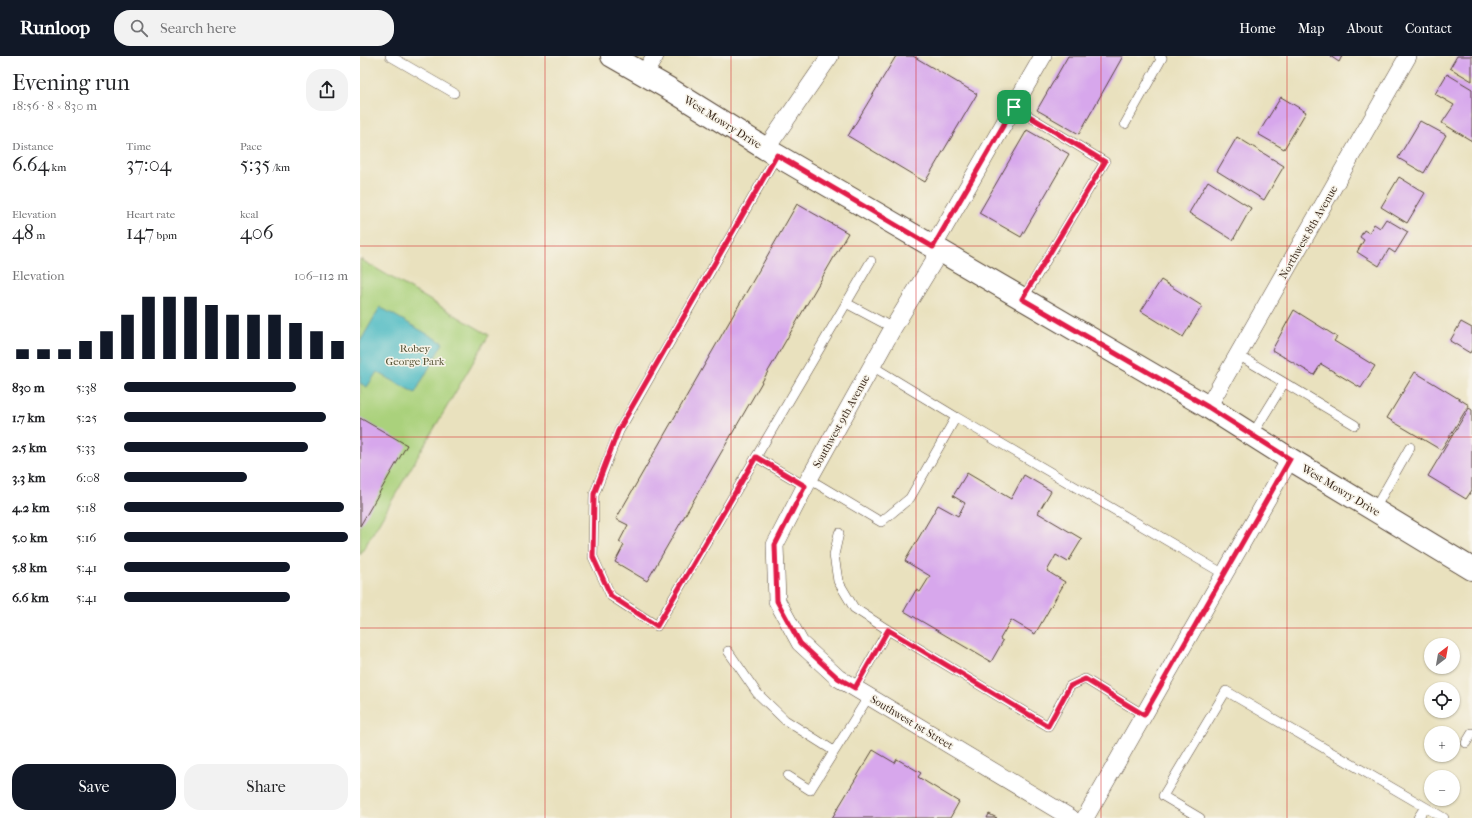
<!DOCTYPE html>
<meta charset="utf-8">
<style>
:root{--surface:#fff;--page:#f2f2f2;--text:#202124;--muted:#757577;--accent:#111827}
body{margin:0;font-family:"IM FELL French Canon",serif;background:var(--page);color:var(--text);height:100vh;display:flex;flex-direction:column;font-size:15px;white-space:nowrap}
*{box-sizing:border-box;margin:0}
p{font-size:13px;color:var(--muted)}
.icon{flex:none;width:22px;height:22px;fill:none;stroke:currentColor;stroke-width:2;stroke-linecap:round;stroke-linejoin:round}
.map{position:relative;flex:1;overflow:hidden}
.details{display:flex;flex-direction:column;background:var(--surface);width:360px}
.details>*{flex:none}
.needle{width:26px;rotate:31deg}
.tools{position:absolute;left:1064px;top:582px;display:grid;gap:8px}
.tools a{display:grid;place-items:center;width:36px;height:36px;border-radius:50%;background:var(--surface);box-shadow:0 1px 3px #0004;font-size:20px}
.pin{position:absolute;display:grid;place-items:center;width:34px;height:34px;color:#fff;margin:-17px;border-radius:8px;box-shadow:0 2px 6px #0006}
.round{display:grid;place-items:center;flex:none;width:42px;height:42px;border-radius:16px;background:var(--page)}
.overview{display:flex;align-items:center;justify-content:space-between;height:68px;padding:0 12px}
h1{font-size:22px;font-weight:600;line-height:30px}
.stats{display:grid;grid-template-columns:repeat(3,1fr);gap:6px;height:68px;padding:4px 12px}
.stats div{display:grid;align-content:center}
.stats b{font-size:20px;font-weight:600}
.stats small{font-size:11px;font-weight:400}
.stats p{font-size:11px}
.chart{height:112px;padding:8px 12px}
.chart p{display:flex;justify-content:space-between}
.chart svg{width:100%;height:72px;margin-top:4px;stroke:var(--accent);stroke-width:6}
.primary-button{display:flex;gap:8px;margin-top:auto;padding:8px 12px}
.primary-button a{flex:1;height:46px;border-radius:16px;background:var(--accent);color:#fff;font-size:16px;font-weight:600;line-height:46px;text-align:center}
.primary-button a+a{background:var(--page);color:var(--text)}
ul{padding:0 12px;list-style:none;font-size:13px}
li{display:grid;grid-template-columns:64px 48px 1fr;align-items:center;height:30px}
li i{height:10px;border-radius:5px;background:var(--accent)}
header{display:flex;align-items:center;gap:24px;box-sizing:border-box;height:56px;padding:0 20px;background:var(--accent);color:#fff}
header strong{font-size:19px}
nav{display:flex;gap:22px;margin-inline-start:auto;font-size:14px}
.search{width:280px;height:36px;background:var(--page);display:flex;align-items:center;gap:10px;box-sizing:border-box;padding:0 14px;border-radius:16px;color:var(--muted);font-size:15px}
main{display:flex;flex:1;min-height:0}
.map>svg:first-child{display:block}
.green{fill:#aad17c;stroke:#727e4d}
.water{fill:#4ab9c2;stroke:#427270}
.building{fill:#d7a7ec}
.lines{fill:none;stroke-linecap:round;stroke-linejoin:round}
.lane-casing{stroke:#554536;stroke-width:10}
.street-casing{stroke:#554536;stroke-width:18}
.secondary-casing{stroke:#554536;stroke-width:24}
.lane{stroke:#fff;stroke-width:9}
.street{stroke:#fff;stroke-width:17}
.secondary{stroke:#fff;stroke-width:22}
.route-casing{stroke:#fff;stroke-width:8}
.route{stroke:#e11d48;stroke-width:5}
.grid{fill:none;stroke:#d62828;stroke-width:1;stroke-opacity:0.55}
.labels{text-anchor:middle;stroke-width:3;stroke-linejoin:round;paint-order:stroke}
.street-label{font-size:11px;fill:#3b2a1e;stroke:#f7f3e8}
.park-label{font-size:11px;fill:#575436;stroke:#f7f3e8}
</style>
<header>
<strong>Runloop</strong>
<div class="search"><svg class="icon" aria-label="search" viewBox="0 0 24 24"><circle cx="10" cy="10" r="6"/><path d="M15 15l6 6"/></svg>Search here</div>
<nav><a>Home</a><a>Map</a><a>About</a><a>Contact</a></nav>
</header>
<main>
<section class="details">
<div class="overview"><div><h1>Evening run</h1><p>18:56 · 8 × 830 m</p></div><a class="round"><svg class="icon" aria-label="share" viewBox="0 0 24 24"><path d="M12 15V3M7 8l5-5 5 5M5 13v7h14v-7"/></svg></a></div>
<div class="stats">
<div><p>Distance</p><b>6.64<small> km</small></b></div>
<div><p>Time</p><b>37:04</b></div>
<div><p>Pace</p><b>5:35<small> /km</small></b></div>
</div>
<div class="stats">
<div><p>Elevation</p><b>48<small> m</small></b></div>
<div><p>Heart rate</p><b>147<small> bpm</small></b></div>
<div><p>kcal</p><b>406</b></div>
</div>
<div class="chart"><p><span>Elevation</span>106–112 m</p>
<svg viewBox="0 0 160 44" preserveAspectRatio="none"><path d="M5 44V38M15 44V38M25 44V38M35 44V33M45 44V27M55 44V17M65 44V6M75 44V6M85 44V6M95 44V11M105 44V17M115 44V17M125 44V17M135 44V22M145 44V27M155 44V33"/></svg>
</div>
<ul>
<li><b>830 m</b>5:38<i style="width:77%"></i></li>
<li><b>1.7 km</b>5:25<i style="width:90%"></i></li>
<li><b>2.5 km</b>5:33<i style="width:82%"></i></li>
<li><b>3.3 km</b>6:08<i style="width:55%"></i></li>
<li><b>4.2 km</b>5:18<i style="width:98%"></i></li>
<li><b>5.0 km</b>5:16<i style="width:100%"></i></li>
<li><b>5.8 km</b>5:41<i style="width:74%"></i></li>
<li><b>6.6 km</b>5:41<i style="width:74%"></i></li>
</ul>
<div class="primary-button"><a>Save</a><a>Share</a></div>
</section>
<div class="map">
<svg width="1112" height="762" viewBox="0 0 1112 762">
<rect width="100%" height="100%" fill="#f7f3e8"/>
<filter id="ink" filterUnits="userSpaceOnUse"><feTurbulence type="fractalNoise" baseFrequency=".025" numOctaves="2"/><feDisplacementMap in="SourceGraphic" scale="8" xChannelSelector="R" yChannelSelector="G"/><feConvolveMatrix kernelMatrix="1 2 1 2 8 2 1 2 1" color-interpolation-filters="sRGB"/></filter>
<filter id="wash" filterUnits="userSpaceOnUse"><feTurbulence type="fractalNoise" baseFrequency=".012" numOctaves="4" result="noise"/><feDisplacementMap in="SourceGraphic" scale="16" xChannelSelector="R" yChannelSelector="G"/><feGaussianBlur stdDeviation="0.9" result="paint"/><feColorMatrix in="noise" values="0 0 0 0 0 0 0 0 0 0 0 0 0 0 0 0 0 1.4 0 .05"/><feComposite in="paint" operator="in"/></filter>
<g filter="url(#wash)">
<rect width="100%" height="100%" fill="#e9e1be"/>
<path class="green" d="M0,203L129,279L0,499Z"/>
<path class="water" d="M20,251L83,287L55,337L17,316L7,331L0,327V286Z"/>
<g id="blocks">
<path class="building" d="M536,0H553L617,38L565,126L488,80Z
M708,0H763L719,78L677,54Z
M970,0H982L979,6Z
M1097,0H1112V25L1090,12Z
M1087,18L1112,33V85L1082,67L1094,49L1075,38Z
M921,41L946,56L924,93L898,78Z
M1060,65L1086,79L1064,117L1038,102Z
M667,74L709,98L661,181L619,157Z
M877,81L924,110L904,144L857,115Z
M1039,121L1065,137L1047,167L1021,151Z
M848,125L891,152L873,184L829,157Z
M437,148L488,177L287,525L255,506L264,489L259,486L268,469L256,463Z
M1026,163L1048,176L1035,197L1029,193L1019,210L997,196L1004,184L1000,181L1004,174L1009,177L1014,168L1020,172Z
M801,224L842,250L823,281L781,255Z
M934,254L977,281L974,285L1015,310L1001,332L961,308L954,319L912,294Z
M1101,266L1112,272V293L1110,297L1090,285Z
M1055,316L1109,349L1081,394L1027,362Z
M1109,352L1112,354V434L1106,443L1068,420Z
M0,362L47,389L0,470Z
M607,417L651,443L664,419L691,435L678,457L722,483L708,506L696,499L687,515L705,526L675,578L651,564L640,583L643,585L631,606L544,555L556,534L560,536L570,520L545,505L578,449L598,460L605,447L593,440Z
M513,694L535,707L537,703L561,717L558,721L599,746L590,762H472Z
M629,758L637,762H627Z"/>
</g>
</g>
<g filter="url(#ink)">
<use href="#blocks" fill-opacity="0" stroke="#554536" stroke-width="1"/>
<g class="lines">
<defs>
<path id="lane" d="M30,0L94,37
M654,51L745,106L663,243
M765,68L802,2L799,0
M417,99L259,375L234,439L233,501L251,540L297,570L511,205
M486,247L533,272
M878,299L995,369
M596,361L864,518
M892,379L924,327
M396,401L445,430
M449,423L521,466L550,442L596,361L512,310
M1014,454L1050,391
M479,477L474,499L478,525L494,552L528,574L495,632
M528,574L688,670L710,630L725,623L784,659
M368,595L397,637L425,664L474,695
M1106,687L1112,677
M428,720L450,734L509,640
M840,762L803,740L866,635L1084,762
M1058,762L1065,751"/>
<path id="street" d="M284,18L295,0
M406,93L470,0
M573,191L683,0
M580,195L533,272L449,423L415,489L417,545L440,587L478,622L711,762
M848,351L1048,0
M725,762L930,403"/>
<path id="secondary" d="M252,0L308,32L406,93L848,351L930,403L1112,513"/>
</defs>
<use href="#lane" class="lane-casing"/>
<use href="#street" class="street-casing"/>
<use href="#secondary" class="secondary-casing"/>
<use href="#lane" class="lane"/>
<use href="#street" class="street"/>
<use href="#secondary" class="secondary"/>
</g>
</g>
<g class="lines" filter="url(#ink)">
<defs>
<path id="route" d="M654,51L745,106L662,243L848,351L930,403L784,659L725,623L710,630L688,670L528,574L495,632L478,622L440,587L417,545L415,489L445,430L396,401L297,570L251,540L233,501L234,438L258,375L417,99L573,191Z"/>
</defs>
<use href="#route" class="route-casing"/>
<use href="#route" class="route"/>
</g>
<path class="grid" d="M185,0V762M371,0V762M556,0V762M741,0V762M927,0V762M0,190H1112M0,381H1112M0,572H1112"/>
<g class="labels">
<g class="street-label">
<text transform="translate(363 66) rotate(32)" y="4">West Mowry Drive</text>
<text transform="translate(948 176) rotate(-60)" y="4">Northwest 8th Avenue</text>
<text transform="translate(481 365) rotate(-61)" y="4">Southwest 9th Avenue</text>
<text transform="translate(981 434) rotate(31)" y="4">West Mowry Drive</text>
<text transform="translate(552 666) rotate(31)" y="4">Southwest 1st Street</text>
</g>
<g class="park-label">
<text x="55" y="296">Robey<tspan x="55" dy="13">George Park</tspan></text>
</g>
</g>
</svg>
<div class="tools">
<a><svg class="needle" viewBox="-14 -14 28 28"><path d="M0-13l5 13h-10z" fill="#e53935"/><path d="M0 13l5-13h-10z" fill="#757577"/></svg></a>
<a><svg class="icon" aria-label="locate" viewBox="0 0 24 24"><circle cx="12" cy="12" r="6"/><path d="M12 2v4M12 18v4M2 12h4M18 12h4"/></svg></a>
<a>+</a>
<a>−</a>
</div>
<div class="pin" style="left:654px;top:51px;background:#1e9e55"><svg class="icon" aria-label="arrive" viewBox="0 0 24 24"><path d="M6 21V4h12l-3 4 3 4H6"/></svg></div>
</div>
</main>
